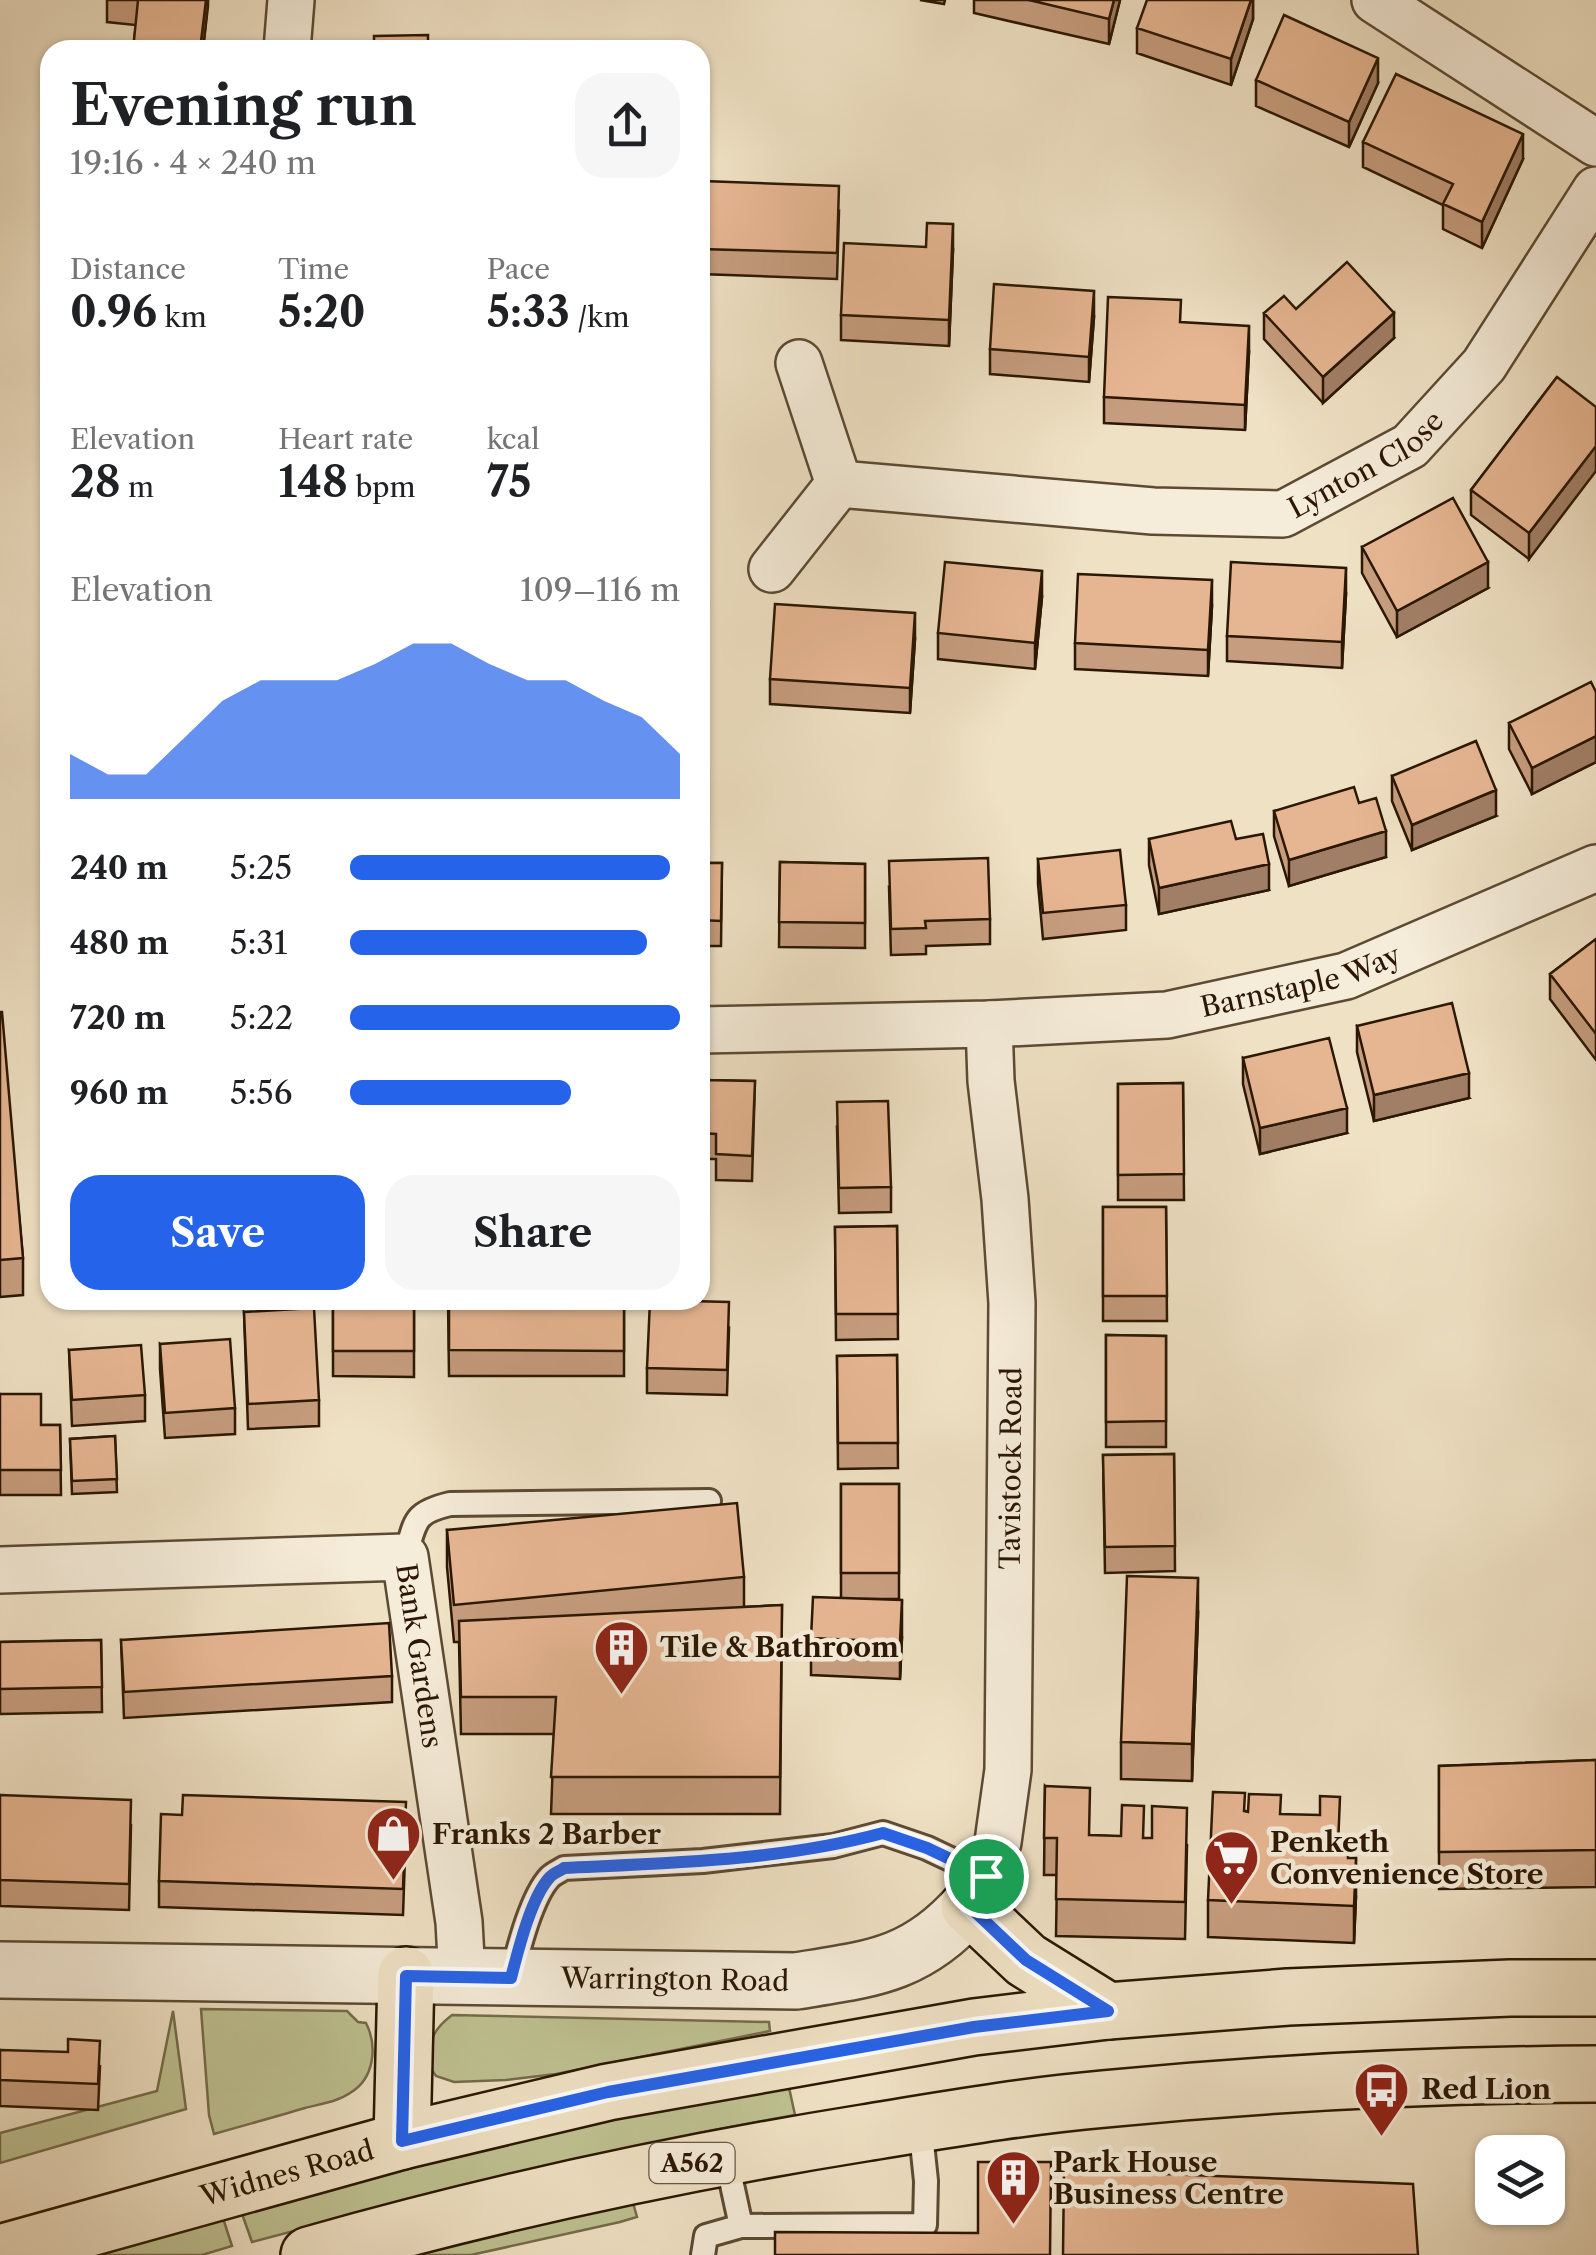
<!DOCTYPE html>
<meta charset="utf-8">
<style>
:root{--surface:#fff;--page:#f6f6f6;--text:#202124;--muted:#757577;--accent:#2563eb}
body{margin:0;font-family:"Libre Caslon Text",serif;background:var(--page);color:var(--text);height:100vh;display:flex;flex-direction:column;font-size:38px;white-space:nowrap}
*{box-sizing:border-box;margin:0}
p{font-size:32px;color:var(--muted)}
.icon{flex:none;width:55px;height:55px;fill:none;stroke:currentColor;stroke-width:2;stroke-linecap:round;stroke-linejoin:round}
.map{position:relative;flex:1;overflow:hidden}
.drawer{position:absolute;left:40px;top:40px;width:670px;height:1270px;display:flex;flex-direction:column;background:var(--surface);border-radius:30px;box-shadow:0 2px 8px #0004}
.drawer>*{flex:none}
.controls{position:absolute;left:1475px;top:2135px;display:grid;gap:20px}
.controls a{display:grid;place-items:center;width:90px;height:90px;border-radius:20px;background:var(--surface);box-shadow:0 2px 8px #0004;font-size:50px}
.pin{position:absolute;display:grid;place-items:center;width:85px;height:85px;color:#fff;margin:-42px;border:5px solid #fff;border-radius:50%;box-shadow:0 2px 10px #0007}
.round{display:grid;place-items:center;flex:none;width:105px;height:105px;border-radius:30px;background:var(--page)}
.summary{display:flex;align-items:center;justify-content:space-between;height:170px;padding:0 30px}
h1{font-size:55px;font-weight:700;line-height:75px}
.metrics{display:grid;grid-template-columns:repeat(3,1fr);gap:15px;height:170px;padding:10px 30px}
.metrics div{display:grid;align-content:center}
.metrics b{font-size:42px;font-weight:700}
.metrics small{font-size:28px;font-weight:400}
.metrics p{font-size:28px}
.chart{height:280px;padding:20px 30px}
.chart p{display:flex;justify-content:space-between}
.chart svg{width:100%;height:180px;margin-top:10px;fill:var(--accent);opacity:.7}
.action{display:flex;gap:20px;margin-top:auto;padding:20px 30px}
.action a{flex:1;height:115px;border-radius:30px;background:var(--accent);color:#fff;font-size:40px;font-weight:700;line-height:115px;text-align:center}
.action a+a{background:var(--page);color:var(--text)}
ul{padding:0 30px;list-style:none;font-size:32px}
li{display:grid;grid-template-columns:160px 120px 1fr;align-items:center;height:75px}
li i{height:25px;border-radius:12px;background:var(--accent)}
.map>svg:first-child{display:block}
.green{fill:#bec191;stroke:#746c4a;stroke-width:2.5}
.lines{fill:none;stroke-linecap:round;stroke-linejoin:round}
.service-casing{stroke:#5c4a33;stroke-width:28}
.minor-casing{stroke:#5c4a33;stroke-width:50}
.tertiary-casing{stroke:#5c4a33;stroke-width:60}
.primary-casing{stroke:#2b1703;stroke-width:60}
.service{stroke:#f5ecd9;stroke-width:22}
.minor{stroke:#f5ecd9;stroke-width:45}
.tertiary{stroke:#f5ecd9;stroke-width:55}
.primary{stroke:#efe1c4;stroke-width:55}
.wall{fill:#c69d7e;stroke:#2b1703;stroke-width:2.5}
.shaded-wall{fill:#a17f66;stroke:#2b1703;stroke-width:2.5}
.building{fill:#e6b692;stroke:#2b1703;stroke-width:2.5}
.route-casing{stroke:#fff;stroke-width:20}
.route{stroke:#2563eb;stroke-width:12}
.labels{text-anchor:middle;stroke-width:9;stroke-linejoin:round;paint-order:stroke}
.shield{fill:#f5ecd9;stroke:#685743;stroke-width:2.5}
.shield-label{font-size:25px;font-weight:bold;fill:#2b1703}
.street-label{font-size:28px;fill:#2b1703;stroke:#f5ecd9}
.poi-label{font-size:28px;font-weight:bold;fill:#2b1703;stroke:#f5ecd9;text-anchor:start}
</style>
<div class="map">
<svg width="1596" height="2255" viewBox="0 0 1596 2255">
<rect width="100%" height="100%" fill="#efe1c4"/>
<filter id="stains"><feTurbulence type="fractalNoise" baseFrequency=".002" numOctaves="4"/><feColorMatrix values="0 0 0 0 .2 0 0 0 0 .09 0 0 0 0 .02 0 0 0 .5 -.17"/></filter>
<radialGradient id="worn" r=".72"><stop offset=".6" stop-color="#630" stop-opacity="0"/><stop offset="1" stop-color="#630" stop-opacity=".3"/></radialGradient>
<path class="green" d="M201,2009L347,2011L358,2022L366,2023C378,2047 374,2079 350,2093C337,2102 320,2104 305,2108C275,2117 245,2125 214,2134L209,2115Z
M173,2011L186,2109L0,2163V2133L157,2091Z
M452,2015L769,2022L770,2031L556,2074L506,2080L454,2082L436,2076L429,2066C431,2040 430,2032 452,2015Z
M788,2083L795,2115L714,2130L509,2174L252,2242L241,2211L479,2147Z
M633,2203L637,2217L620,2222L471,2255H405L471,2237Z
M222,2215L232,2246L202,2255H83Z"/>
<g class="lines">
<defs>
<path id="service" d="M405,1557C416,1522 412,1513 450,1504L709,1501
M511,1978C518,1951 531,1897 550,1877C554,1873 560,1871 564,1868L703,1861L833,1846L883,1833L927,1848L986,1876
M726,2157L741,2226
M703,2255L706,2236L741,2226L925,2225L926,2181L920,2124"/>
<g id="minor">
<path d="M1375,0L1596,143"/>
<path d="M287,50L291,0"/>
<path id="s1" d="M839,484L1153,511L1283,514L1410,446L1484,365L1596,190"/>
<path d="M772,569L839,484L799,363"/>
<path id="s2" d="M700,1030L989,1024L1167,1015L1346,976L1596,868"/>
<path id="s3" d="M0,1570L405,1557L459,1922L462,1977"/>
<path id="s4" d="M969,1906L986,1876L998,1842L1008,1770L1012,1303L1005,1199L991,1081L989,1024"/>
</g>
<g id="tertiary">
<path id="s5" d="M0,1970L796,1981C871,1969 916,1966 969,1906"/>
</g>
<g id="primary">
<path d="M969,1906L1026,1960L1108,2011"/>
<path d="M402,2141L406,1975"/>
<path id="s6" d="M0,2253L402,2141L608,2092L974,2027L1108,2011L1288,1997L1510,1988H1596"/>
<path d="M309,2255C492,2203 677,2163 864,2133C944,2120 1024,2106 1104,2099C1267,2083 1432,2075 1596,2074"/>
</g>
</defs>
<use href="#service" class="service-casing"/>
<use href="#minor" class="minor-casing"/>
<use href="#tertiary" class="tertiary-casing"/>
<use href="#primary" class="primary-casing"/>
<use href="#service" class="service"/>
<use href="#minor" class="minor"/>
<use href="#tertiary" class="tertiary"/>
<use href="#primary" class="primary"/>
</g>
<path class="wall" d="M107,0H208L203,50H133L136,25L107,22Z
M920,0H945L944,4Z
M974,0H1120L1109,44L974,13Z
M1253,0V19L1231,85L1137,53V28Z
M1256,80L1378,83L1349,147L1256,106Z
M1363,142L1523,159L1482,248L1443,229V205L1363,167Z
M839,211L837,279L700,274V249Z
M953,250L949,346L841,340V315Z
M1296,309L1394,338L1323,403L1264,339V313Z
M1094,317L1089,382L990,374V349Z
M1249,352L1245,430L1104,423V397Z
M1557,377L1529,559L1471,515V490Z
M1362,547L1488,588L1397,637L1362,573Z
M1346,594L1342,668L1227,661V636Z
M1042,597L1035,669L938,659V633Z
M1212,606L1208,676L1075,669V643Z
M915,639L910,713L770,704V679Z
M1596,692V762L1532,794L1509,749V723Z
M1392,776L1496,816L1412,850L1392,801Z
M1359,803L1386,857L1289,886L1274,836V811Z
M1149,839H1236L1269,890L1159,914L1149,865Z
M1038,859L1126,905V930L1043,939L1038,884Z
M780,862L865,864V948L779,947Z
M700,863H722L721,946H700Z
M889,887L990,919V944L926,946V954L891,955Z
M1596,939V1060L1550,999V974Z
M0,1012L23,1258V1295L0,1297Z
M1357,1026L1469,1098L1374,1121L1357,1052Z
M1243,1058L1347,1133L1260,1154L1243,1084Z
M700,1080L755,1081L752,1181L716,1180V1159H700Z
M1183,1083L1184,1200H1118V1084Z
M837,1128L891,1187V1212L839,1213Z
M1103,1207H1166L1167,1321H1103Z
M897,1226L898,1339L836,1340L835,1227Z
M333,1300H414V1377L333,1376Z
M448,1300H624V1376H449Z
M244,1312L319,1400V1426L248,1429Z
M729,1328L727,1395L647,1393V1368Z
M1106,1335L1166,1336V1447H1106Z
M160,1344L235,1408V1434L165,1438L160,1369Z
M69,1350L145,1395V1421L72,1426Z
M897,1355L898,1468L838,1469L837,1356Z
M0,1394L41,1425H60L61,1495H0Z
M115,1436L117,1492L72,1494L70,1439Z
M1174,1454L1175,1571L1105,1573L1103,1455Z
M841,1484H899V1599H861L902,1637L900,1679L811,1675V1638L841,1598Z
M447,1530L744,1577V1607L782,1605L780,1814H551L554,1734H461L459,1642H454L447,1567Z
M1198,1615L1192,1781L1121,1779V1742Z
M101,1640L102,1712L0,1714V1642Z
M121,1640L392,1676V1702L124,1718Z
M1596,1760V1887L1439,1889V1766Z
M1045,1786L1090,1835L1144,1838L1187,1845L1185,1939L1056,1936L1057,1875H1044Z
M0,1795L131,1825L129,1910L0,1906Z
M1245,1811L1281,1814L1339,1846L1348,1858L1356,1896L1354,1943L1208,1937V1900Z
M406,1828L403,1915L159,1907V1881Z
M0,2050L100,2066L98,2110L0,2106Z"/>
<path class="shaded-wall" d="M206,0H208V6L203,50H200Z
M1114,0H1120L1109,44V19Z
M1251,0H1253V19L1231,85V59Z
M1378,58V83L1349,147V122Z
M1523,134V159L1482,248V222Z
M953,224V250L949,346V320Z
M1094,291V317L1089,382V357Z
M1394,313V338L1323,403V377Z
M1249,326V352L1245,430V405Z
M1596,446V471L1529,559V533Z
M1488,562V588L1397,637V611Z
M1346,568V594L1342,668V642Z
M1042,571V597L1035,669V643Z
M1212,580V606L1208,676V650Z
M915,613V639L910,713V688Z
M1596,736V762L1532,794V768Z
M1496,790V816L1412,850V825Z
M1386,831V857L1289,886V860Z
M1269,864V890L1159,914V888Z
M1469,1073V1098L1374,1121V1095Z
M1347,1108V1133L1260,1154V1128Z
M1198,1578V1615L1192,1781V1744Z
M902,1600V1637L900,1679V1642Z
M1356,1858V1896L1354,1943V1906Z"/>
<path class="building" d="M138,0H206L200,50H133Z
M1029,0H1114L1109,19Z
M1147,0H1251L1231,59L1137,28Z
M1284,15L1378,58L1349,122L1256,80Z
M428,35V50H374V36Z
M1396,74L1523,134L1482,222L1443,204L1453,184L1363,142Z
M703,181L839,186L837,253L700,249Z
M927,223L953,224L949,320L841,315L844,243L926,247Z
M1347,262L1394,313L1323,377L1264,313L1284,296L1296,309Z
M994,284L1094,291L1089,357L990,349Z
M1108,297L1181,300L1180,322L1249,326L1245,405L1104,397Z
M1557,377L1596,407V446L1529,533L1471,490Z
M1453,498L1488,562L1397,611L1362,547Z
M945,562L1042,571L1035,643L938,633Z
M1231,562L1346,568L1342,642L1227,636Z
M1078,574L1212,580L1208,650L1075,643Z
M775,604L915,613L910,688L770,679Z
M1591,682L1596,692V736L1532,768L1509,723Z
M1476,741L1496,790L1412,825L1392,776Z
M1354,787L1359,803L1376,798L1386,831L1289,860L1274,811Z
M1231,821L1236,839L1263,834L1269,864L1159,888L1149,839Z
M1120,850L1126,905L1043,913L1038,859Z
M988,858L990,919L925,921L926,928L891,929L889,861Z
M780,862L865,864V923L779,922Z
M700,863H722L721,921L700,920Z
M1596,939V1034L1550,974Z
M1452,1003L1469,1073L1374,1095L1357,1026Z
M0,1012H2L23,1258L0,1260Z
M1329,1038L1347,1108L1260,1128L1243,1058Z
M700,1080L755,1081L752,1156L716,1154V1134L700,1133Z
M1183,1083L1184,1174L1118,1175V1084Z
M888,1101L891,1187L839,1188L837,1102Z
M1103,1207H1166L1167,1296H1103Z
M897,1226L898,1314H836L835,1227Z
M333,1300H414V1351H333Z
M449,1300H624V1351L449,1350Z
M650,1300L729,1302L727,1370L647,1368Z
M314,1308L319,1400L248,1404L244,1312Z
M1106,1335L1166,1336V1421L1106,1422Z
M230,1339L235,1408L165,1413L160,1344Z
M141,1345L145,1395L72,1400L69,1350Z
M897,1355L898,1443H838L837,1356Z
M0,1394H41V1425H60L61,1470H0Z
M115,1436L117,1479L72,1481L70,1439Z
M1174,1454L1175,1546L1105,1547L1103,1455Z
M841,1484H899V1573H841Z
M737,1503L744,1577L454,1605L447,1530Z
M1127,1576L1198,1578L1192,1744L1121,1742Z
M813,1597L902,1600L900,1642L811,1638Z
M782,1605L780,1777H551L556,1697H461L459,1621Z
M389,1623L392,1676L124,1692L121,1640Z
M101,1640L102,1687L0,1689V1642Z
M1596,1760V1850L1439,1852V1766Z
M1045,1786L1090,1788L1089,1835L1121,1836L1122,1805L1144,1806L1143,1838H1152V1806L1187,1808L1185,1902L1056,1899L1057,1838H1044Z
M1213,1792L1245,1793L1244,1811L1248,1812L1249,1794L1281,1795L1280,1814L1320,1815V1796L1340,1797L1338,1846H1348V1858H1356L1354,1906L1208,1900Z
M0,1795L131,1800L129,1884L0,1880Z
M183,1795L406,1802L403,1889L159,1881L161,1814L182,1815Z
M68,2039L100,2041L98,2084L0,2080V2050L68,2052Z
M978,2162H1051L1050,2255H775V2232L978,2233Z
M1064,2170L1413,2184L1418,2255H1063Z"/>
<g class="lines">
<defs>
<path id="route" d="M883,1833L927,1848L986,1876L969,1906L1026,1960L1108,2011L974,2027L608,2092L402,2141L406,1976L511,1978C518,1951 531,1897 550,1877C554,1873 560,1871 564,1868C671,1863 779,1861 883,1833Z"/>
</defs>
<use href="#route" class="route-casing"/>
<use href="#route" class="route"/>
</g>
<defs>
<symbol id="building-pin" viewBox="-11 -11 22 30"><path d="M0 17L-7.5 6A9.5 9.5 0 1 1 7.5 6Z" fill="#8f2418" stroke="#f5ecd9"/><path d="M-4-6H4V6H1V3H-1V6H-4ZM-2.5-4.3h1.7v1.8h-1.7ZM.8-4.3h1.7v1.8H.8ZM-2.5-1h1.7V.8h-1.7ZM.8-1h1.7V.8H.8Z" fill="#fff"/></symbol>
<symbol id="shop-pin" viewBox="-11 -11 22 30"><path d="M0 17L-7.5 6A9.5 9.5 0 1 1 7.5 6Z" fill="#8f2418" stroke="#f5ecd9"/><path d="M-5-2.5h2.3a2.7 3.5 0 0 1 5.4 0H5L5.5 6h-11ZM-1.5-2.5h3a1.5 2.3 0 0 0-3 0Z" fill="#fff"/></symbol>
<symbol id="supermarket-pin" viewBox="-11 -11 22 30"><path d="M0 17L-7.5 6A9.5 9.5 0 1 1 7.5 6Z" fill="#8f2418" stroke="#f5ecd9"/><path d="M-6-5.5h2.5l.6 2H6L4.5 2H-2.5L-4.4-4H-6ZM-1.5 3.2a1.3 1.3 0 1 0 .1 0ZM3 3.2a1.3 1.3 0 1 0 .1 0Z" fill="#fff"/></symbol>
<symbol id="bus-pin" viewBox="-11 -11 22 30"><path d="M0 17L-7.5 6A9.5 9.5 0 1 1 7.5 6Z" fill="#8f2418" stroke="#f5ecd9"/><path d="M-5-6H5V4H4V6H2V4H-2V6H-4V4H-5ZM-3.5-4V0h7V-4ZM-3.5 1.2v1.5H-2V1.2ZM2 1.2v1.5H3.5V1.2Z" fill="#fff"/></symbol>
</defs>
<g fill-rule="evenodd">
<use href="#building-pin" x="590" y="1616" width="63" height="86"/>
<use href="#shop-pin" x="362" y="1802" width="63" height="86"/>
<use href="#supermarket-pin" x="1200" y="1826" width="63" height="86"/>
<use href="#bus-pin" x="1350" y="2058" width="63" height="86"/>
<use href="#building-pin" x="982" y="2146" width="63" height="86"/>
</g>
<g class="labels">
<rect class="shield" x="649.5" y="2143" width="85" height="40" rx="8"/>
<g class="shield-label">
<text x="692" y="2172">A562</text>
</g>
<g class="street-label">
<text dy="10" stroke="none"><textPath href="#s1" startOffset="542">Lynton Close</textPath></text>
<text dy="10" stroke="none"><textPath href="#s2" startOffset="605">Barnstaple Way</textPath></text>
<text dy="10" stroke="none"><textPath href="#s4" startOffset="445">Tavistock Road</textPath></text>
<text dy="10" stroke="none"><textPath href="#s3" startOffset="505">Bank Gardens</textPath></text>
<text dy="10" stroke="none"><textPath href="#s5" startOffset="675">Warrington Road</textPath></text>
<text dy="10" stroke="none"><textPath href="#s6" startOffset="298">Widnes Road</textPath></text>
</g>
<g class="poi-label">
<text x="660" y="1657">Tile &amp; Bathroom</text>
<text x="432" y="1844">Franks 2 Barber</text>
<text x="1270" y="1852">Penketh<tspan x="1270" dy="32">Convenience Store</tspan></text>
<text x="1421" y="2099">Red Lion</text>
<text x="1053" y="2172">Park House<tspan x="1053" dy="32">Business Centre</tspan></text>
</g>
</g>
<rect width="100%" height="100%" filter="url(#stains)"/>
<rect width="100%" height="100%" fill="url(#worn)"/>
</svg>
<div class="controls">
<a><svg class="icon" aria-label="layers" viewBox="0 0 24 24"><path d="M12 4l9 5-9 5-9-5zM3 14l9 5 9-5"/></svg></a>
</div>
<div class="pin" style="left:986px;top:1876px;background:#1e9e55"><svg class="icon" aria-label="arrive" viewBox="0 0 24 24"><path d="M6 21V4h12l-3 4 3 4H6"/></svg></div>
<section class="drawer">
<div class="summary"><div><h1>Evening run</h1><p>19:16 · 4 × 240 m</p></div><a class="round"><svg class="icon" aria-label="share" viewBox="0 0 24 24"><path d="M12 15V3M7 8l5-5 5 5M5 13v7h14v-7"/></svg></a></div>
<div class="metrics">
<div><p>Distance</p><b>0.96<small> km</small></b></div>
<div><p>Time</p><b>5:20</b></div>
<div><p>Pace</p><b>5:33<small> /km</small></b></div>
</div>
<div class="metrics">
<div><p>Elevation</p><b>28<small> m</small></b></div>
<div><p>Heart rate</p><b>148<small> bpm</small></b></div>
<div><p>kcal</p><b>75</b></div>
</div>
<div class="chart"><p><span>Elevation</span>109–116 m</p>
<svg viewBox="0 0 160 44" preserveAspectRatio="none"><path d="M0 44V33L10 38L20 38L30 29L40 20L50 15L60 15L70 15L80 11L90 6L100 6L110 11L120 15L130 15L140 20L150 24L160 33V44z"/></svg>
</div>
<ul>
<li><b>240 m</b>5:25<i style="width:97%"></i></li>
<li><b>480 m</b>5:31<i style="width:90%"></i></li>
<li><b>720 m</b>5:22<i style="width:100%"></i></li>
<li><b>960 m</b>5:56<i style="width:67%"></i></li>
</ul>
<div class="action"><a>Save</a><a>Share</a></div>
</section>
</div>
